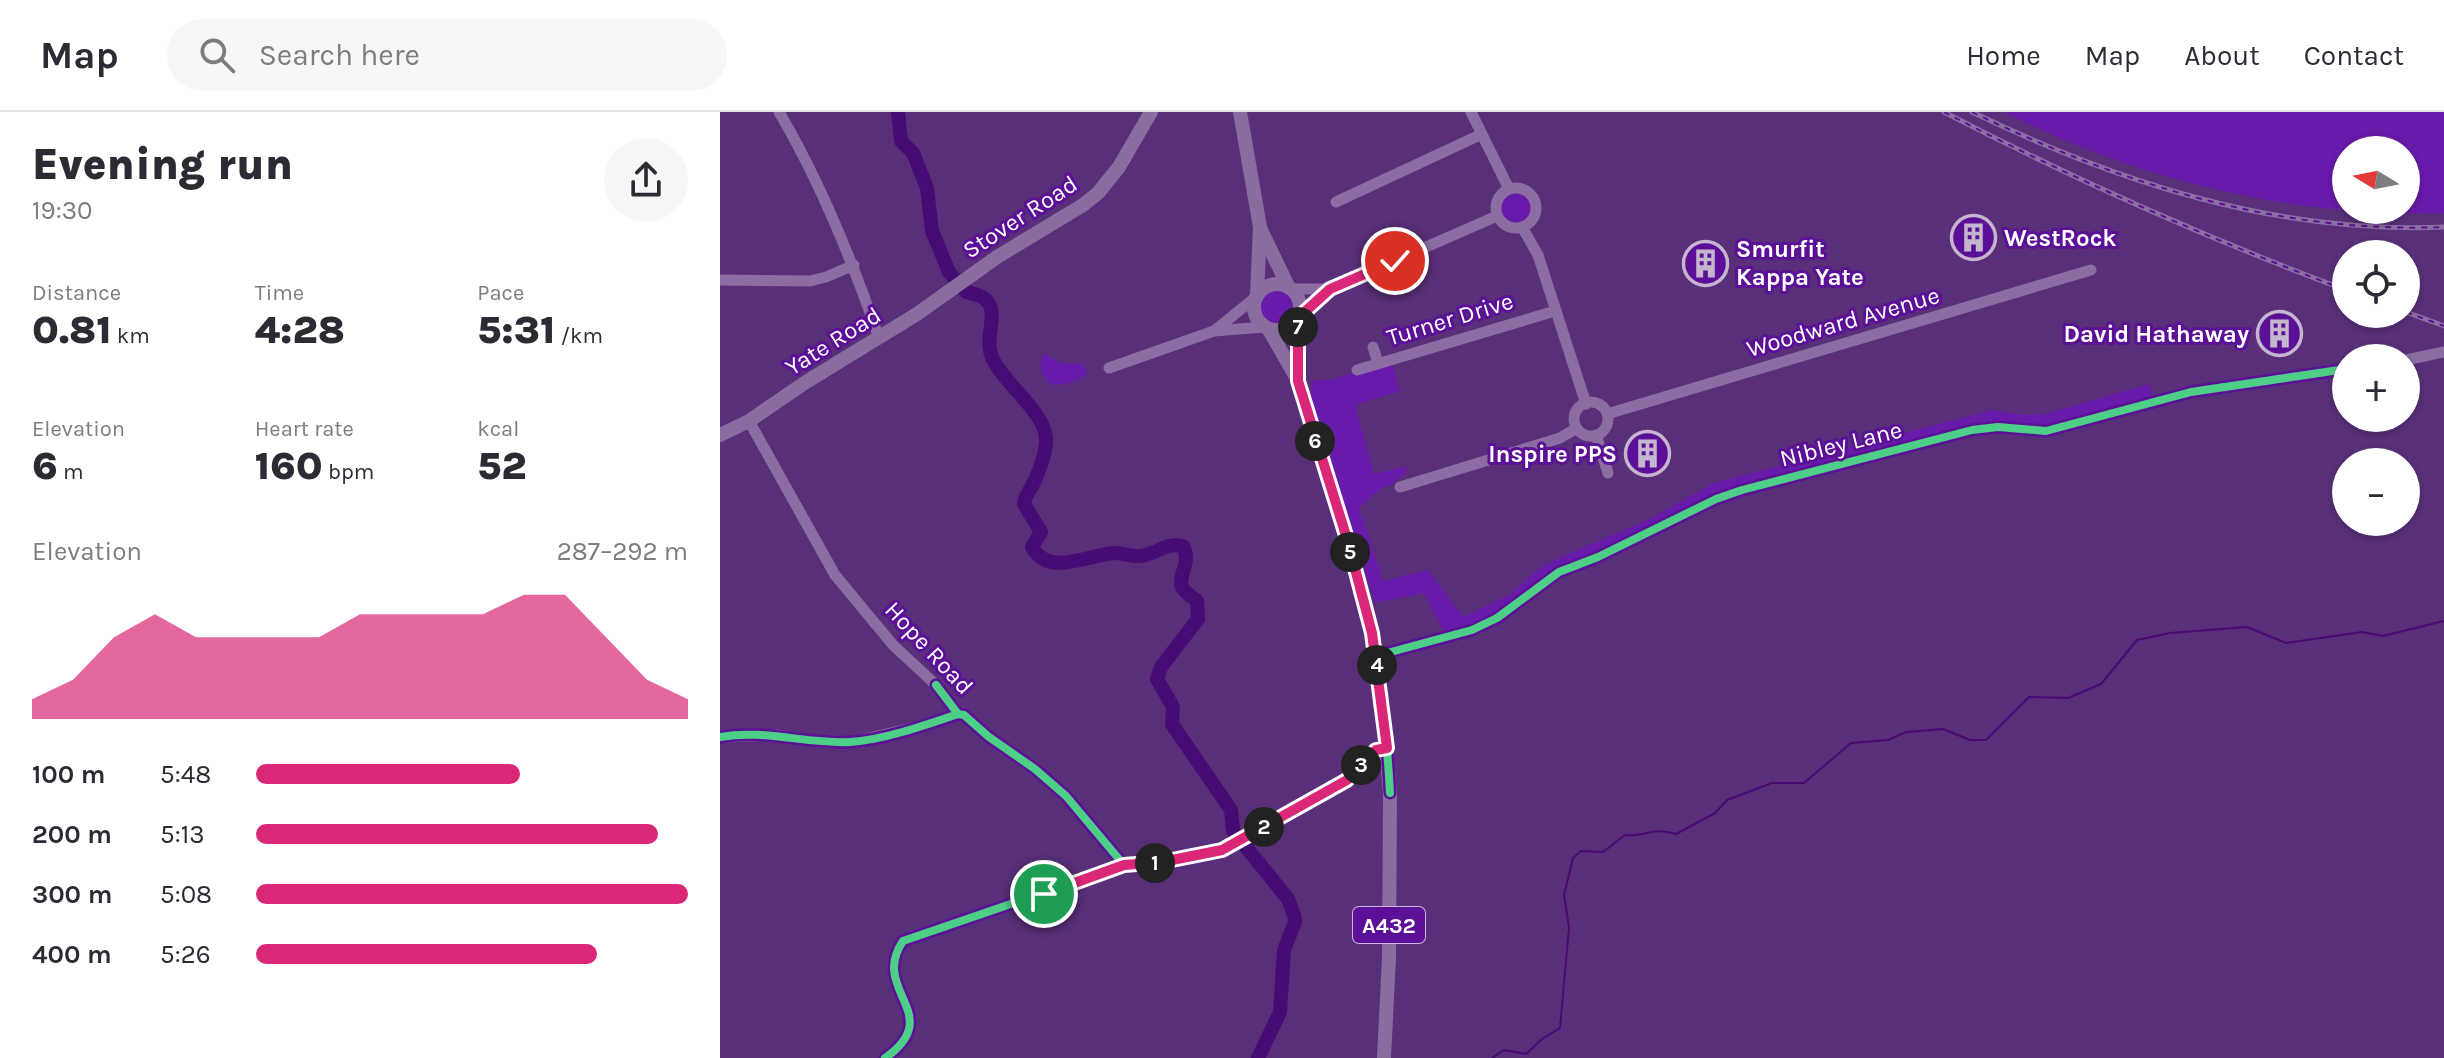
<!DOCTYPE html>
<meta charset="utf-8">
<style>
:root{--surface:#fff;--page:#f7f7f7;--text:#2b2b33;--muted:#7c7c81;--line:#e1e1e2;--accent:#db2777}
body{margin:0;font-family:Karla,sans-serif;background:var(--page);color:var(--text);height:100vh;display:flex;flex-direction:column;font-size:30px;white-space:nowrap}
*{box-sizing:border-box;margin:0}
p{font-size:26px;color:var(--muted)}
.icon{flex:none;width:44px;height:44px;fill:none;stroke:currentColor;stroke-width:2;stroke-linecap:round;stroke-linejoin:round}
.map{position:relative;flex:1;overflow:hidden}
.panel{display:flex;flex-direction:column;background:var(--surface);width:720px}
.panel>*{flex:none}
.needle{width:52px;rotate:280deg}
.controls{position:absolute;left:1612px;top:24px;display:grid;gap:16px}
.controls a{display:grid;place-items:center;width:88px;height:88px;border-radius:50%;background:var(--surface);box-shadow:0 2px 6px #0004;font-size:40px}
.pin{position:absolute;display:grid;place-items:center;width:68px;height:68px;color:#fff;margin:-34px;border:4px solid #fff;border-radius:50%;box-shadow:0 2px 8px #0007}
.km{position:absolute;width:40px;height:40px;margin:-20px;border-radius:50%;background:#222;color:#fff;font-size:22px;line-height:40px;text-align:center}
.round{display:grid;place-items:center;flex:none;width:84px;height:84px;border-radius:42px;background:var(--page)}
.headline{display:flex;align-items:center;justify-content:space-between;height:136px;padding:0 32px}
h1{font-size:44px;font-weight:800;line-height:60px}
.stats{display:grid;grid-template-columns:repeat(3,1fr);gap:12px;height:136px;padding:8px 32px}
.stats div{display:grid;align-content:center}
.stats b{font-size:40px;font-weight:800}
.stats small{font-size:22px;font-weight:400}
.stats p{font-size:22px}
.chart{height:224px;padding:16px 32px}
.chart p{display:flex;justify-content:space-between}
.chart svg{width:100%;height:144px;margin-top:8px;fill:var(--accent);opacity:.7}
ul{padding:0 32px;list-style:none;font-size:26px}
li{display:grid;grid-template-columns:128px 96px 1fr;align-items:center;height:60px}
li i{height:20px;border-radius:10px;background:var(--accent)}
header{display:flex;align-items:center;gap:48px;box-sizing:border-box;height:112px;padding:0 40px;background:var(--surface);border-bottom:2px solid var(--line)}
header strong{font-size:38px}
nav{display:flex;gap:44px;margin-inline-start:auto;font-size:28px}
.search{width:560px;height:72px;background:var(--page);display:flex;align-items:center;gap:20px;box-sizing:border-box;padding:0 28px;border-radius:44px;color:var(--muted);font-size:30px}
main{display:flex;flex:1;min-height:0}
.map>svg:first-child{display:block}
.green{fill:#681aaa;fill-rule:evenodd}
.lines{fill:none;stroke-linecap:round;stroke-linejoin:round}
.stream{stroke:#460c73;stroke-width:2}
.river{stroke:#460c73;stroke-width:14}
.minor{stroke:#8b6da3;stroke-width:11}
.major{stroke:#8a6ca1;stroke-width:14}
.rail-casing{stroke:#8b6fa2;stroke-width:5}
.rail{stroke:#5b1097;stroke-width:2;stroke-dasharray:6;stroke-linecap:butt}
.cycleway-casing{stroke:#5b1097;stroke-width:13}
.cycleway{stroke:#4dcf88;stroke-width:8}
.route-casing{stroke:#fff;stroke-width:16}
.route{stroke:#db2777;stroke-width:10}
.labels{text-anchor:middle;stroke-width:6;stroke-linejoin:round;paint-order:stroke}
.shield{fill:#5b1097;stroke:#ceb7e0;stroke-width:2}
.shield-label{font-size:22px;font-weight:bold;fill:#fff}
.street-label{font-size:24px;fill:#fff;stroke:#5b1097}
.poi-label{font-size:24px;font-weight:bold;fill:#fff;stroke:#5b1097;text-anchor:start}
</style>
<header>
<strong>Map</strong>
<div class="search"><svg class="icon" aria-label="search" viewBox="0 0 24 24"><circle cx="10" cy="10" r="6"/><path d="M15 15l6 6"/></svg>Search here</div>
<nav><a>Home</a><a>Map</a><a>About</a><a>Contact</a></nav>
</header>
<main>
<section class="panel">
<div class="headline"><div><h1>Evening run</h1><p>19:30</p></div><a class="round"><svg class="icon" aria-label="share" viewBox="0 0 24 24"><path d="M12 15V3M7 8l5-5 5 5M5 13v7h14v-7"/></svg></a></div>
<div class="stats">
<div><p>Distance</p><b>0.81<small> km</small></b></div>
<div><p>Time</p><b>4:28</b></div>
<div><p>Pace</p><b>5:31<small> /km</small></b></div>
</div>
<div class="stats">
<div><p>Elevation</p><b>6<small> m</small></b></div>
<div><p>Heart rate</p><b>160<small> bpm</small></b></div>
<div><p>kcal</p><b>52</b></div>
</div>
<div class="chart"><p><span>Elevation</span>287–292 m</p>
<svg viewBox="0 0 160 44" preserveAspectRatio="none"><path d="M0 44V38L10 32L20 19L30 12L40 19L50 19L60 19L70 19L80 12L90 12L100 12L110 12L120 6L130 6L140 19L150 32L160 38V44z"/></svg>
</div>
<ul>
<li><b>100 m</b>5:48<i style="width:61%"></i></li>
<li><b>200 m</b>5:13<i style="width:93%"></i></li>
<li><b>300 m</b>5:08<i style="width:100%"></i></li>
<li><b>400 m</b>5:26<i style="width:79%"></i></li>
</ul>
</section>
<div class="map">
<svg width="1724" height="946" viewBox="0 0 1724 946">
<rect width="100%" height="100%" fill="#582f78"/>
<path class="green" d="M1283,0H1724V101C1565,104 1426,70 1283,0ZM1626,38H1686V98H1626Z
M781 95a16 16 0 1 1 32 0a16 16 0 1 1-32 0Z
M539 195a18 18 0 1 1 36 0a18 18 0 1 1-36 0Z
M324,241L340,251L364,252L367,262C361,268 345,273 336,273C321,271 318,250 324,241Z
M671,247L680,279L635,293L654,362L686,354V361L671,373L660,377L639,396L663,469L708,458L743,505L791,482L812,462L832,449L928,408L994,371L1272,298L1304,303L1325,302L1430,272L1431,284L1323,314L1252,311L1111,351L1020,373L871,443L833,458L781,498L743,519L725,523L704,481L655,491L598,318L590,282L593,268H611Z"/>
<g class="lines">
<path class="stream" d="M772,946L784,938L806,942L822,927L840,916L849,816L844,783L853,746L861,739L883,740L905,723C926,726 930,714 956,722L995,701L1007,688L1052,671H1084L1131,631L1168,628L1186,620L1223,617L1250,628H1266L1309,585L1348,586L1381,572L1417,528L1450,521L1527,515L1566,531L1642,520L1663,524L1724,509"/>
<path class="river" d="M178,0L181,29L193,41L207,76L212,119L229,160L246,180C291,187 261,219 272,245C280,268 327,301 326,328C326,340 319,359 314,370C310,379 305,383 304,392L321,420L312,435C328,466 370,442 395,441C403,441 412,445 420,444C438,442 444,430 463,434C472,451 457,463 462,475C463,479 474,486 477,489L478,507L441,555L437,567L453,595L452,612L456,618L511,698L513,719L568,787L574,803L575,810L564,838L560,900L538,946"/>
<path class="minor" d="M59,0C101,71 132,148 159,226
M751,0L789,77
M776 96a20 20 0 1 1 40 0a20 20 0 1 1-40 0Z
M616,90L762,22
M802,115L818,143L866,292
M0,168L90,169L106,165L134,153
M572,177H610
M579,203L610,177L777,104
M494,219L536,185
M653,235L658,251
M1686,248L1724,240
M389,256L494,219L544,215
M637,258L835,199
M854 307a17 17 0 1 1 34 0a17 17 0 1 1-34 0Z
M887,302L1371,158
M29,309L115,463L173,533L216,573
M876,323L888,361
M680,375L840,326L857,316
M656,544L752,518L777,506L839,460L878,445L996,387L1022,378L1252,318L1278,315L1326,319L1471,280L1626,257
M0,625L57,623L82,628L132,630L205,613L238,602L244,603L269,625L315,657L346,684L404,753
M165,946C227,902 149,879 183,829L404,753L442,750L502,738L627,668L656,638L667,636"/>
<path class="major" d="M520,0L540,115L537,183
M541,118L569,176
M534 195a23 23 0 1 1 46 0a23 23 0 1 1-46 0Z
M578,206V269L641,476L652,521L661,581L670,681L669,846L664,946
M549,218L576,265
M0,323L29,309L86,270L197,202L277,145L363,93L378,81L399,55L431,0"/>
<defs>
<path id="rail" d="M1224,0C1353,67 1489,127 1626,178
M1252,0C1399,71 1558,122 1724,115
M1686,200L1724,214"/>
</defs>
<use href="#rail" class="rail-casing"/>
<use href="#rail" class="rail"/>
<defs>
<path id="cycleway" d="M578,206V269L583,289C606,367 636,443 652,523C662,575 667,628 670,681
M656,544L752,518L777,506L839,460L878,445L996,387L1022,378L1252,318L1278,315L1326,319L1471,280L1626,257
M0,625C44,617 86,632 130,630C163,628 206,613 238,602
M165,946C227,902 149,879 183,829L404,753L346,684L315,657L269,625L244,603L238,602L216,573"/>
</defs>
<use href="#cycleway" class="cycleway-casing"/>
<use href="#cycleway" class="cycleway"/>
</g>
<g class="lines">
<defs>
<path id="route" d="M324,782L404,753L442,750L502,738L627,668L656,638L667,636L652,521L628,430L578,269V206L610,177L675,149"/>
</defs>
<use href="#route" class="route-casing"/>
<use href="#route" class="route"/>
</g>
<defs>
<symbol id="building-ring" viewBox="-11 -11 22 22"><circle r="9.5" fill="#5b1097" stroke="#c5b6d0" stroke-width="1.5"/><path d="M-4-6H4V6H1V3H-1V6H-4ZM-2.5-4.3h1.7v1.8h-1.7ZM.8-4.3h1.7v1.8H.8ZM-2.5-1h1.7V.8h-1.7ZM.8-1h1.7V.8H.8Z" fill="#c5b6d0"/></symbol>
</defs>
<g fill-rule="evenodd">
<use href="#building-ring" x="1228" y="100" width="51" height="51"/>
<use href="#building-ring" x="960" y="126" width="51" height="51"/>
<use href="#building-ring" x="1534" y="196" width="51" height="51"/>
<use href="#building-ring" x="902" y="316" width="51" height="51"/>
</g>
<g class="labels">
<rect class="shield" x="633" y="795" width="72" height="36" rx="6"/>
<g class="shield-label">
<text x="669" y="821">A432</text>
</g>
<g class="street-label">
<text transform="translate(300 105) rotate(-33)" y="8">Stover Road</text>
<text transform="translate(730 207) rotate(-17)" y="8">Turner Drive</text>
<text transform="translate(1123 210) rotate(-16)" y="8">Woodward Avenue</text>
<text transform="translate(113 229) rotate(-32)" y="8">Yate Road</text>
<text transform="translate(1121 332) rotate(-14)" y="8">Nibley Lane</text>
<text transform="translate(209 536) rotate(47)" y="8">Hope Road</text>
</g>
<g class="poi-label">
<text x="1284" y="134">WestRock</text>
<text x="1016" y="145">Smurfit<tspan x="1016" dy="28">Kappa Yate</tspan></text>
<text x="1529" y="230" text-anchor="end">David Hathaway</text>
<text x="897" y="350" text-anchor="end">Inspire PPS</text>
</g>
</g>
</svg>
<div class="controls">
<a><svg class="needle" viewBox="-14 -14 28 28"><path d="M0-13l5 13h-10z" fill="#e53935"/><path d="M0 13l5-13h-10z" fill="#7c7c81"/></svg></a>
<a><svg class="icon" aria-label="locate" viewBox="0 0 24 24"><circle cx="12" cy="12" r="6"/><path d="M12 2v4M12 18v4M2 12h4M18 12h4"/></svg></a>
<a>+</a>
<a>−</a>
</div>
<div class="pin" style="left:324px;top:782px;background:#1e9e55"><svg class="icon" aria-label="arrive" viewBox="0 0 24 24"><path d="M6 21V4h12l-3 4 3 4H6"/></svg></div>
<div class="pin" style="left:675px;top:149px;background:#d93025"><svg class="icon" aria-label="check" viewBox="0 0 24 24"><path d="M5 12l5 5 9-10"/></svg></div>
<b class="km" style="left:435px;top:751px">1</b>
<b class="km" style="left:544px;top:715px">2</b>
<b class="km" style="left:641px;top:653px">3</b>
<b class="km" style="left:657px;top:553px">4</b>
<b class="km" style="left:630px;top:440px">5</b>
<b class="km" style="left:595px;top:329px">6</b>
<b class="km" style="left:578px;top:215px">7</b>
</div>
</main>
